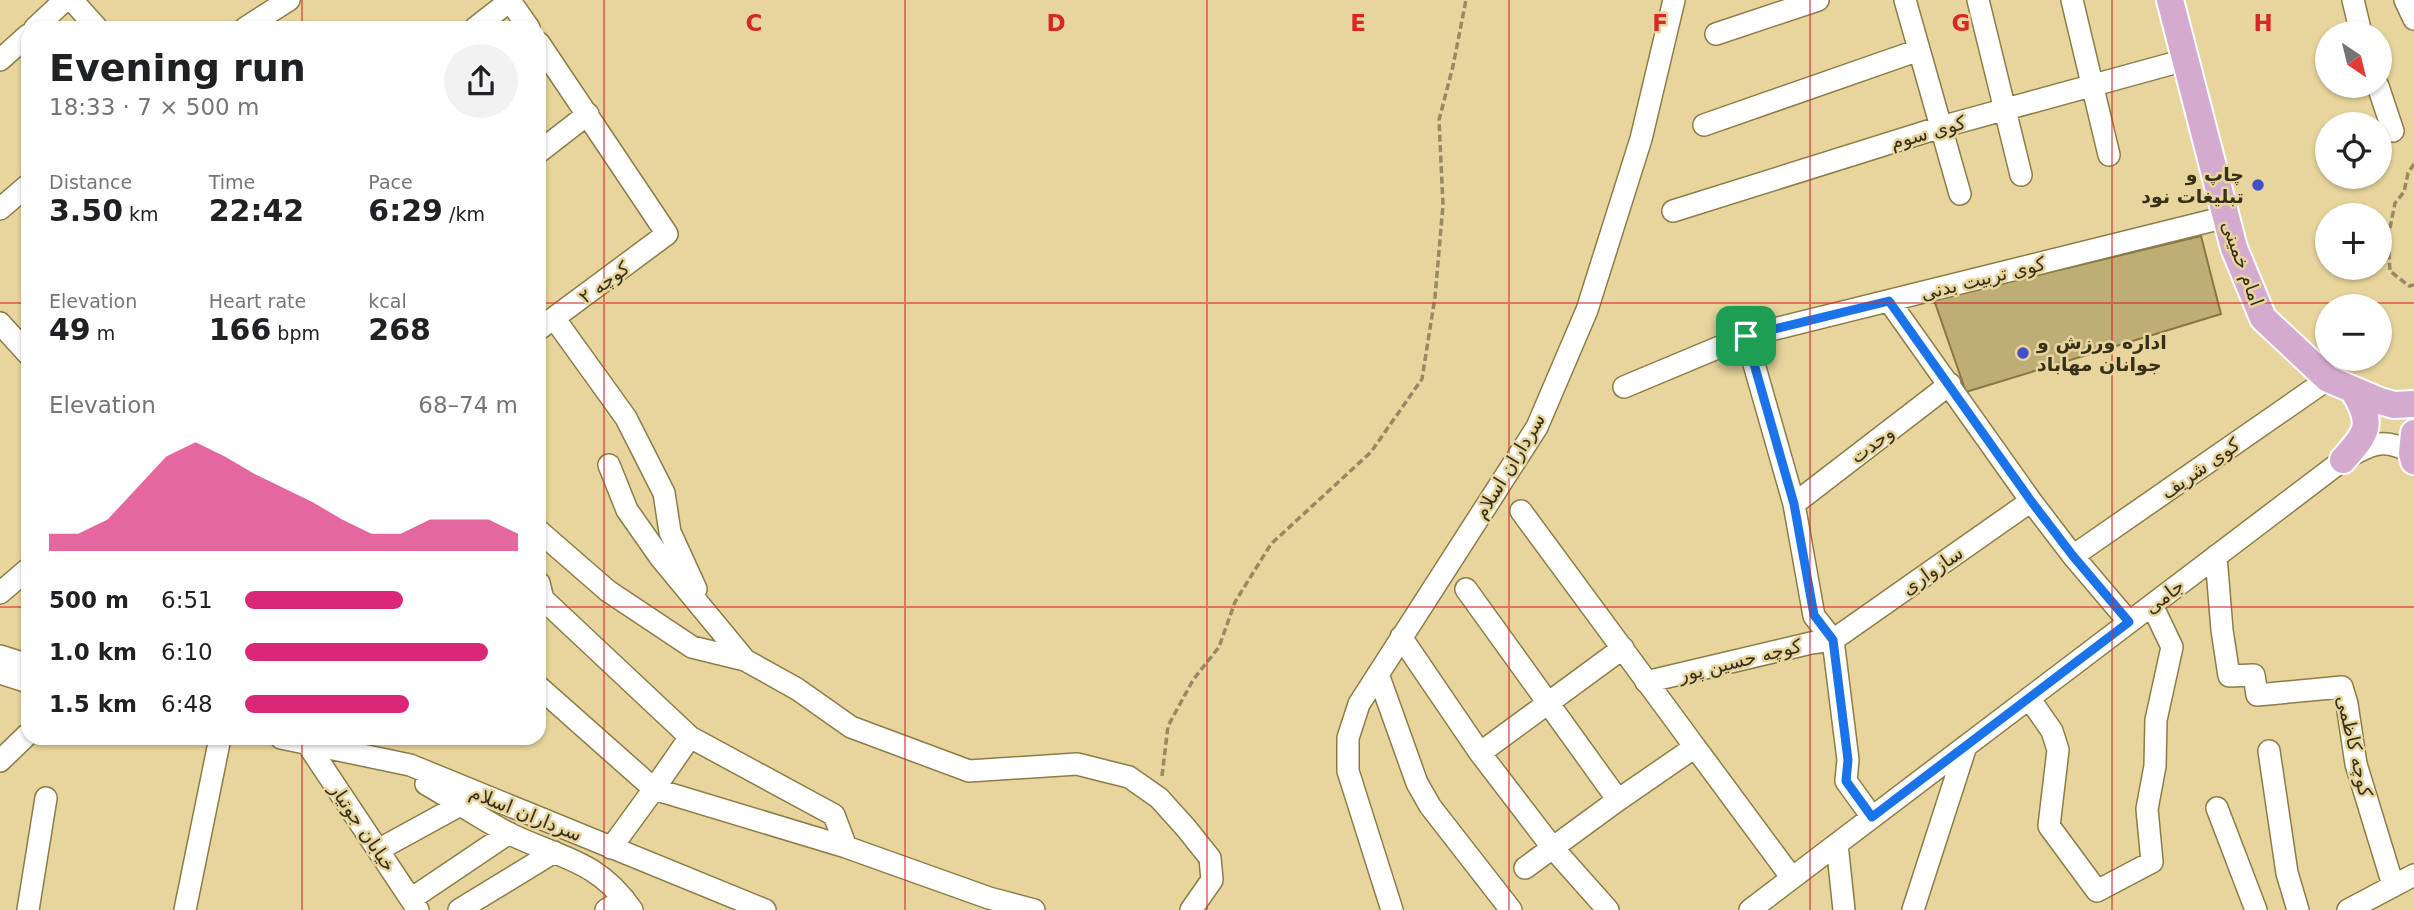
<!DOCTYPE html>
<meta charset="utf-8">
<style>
:root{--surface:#fff;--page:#f2f2f2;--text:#202124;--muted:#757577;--accent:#db2777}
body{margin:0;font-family:"DejaVu Sans","Noto Sans Arabic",sans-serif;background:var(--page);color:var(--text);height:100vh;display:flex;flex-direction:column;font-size:26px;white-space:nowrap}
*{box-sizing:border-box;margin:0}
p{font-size:23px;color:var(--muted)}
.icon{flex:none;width:38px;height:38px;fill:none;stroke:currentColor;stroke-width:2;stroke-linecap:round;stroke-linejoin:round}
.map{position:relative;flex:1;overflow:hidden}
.panel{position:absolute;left:21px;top:21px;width:525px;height:724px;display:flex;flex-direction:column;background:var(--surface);border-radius:21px;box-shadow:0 2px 5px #0004}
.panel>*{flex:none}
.needle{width:46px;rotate:145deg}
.fabs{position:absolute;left:2315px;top:21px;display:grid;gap:14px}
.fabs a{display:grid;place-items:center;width:77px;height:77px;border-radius:50%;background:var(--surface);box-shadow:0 2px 5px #0004;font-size:35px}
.pin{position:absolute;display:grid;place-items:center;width:60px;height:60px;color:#fff;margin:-30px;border-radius:14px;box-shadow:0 4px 10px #0006}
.round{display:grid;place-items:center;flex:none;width:74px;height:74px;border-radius:37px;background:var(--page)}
.overview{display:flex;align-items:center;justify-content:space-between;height:119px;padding:0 28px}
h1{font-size:38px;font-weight:600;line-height:52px}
.figures{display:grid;grid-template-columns:repeat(3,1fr);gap:10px;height:119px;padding:7px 28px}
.figures div{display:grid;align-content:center}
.figures b{font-size:30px;font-weight:600}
.figures small{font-size:19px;font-weight:400}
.figures p{font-size:19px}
.chart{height:196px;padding:14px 28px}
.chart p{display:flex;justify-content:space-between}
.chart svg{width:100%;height:126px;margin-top:7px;fill:var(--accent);opacity:.7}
ul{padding:0 28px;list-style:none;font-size:23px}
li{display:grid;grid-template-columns:112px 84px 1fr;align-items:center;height:52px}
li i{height:18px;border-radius:9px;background:var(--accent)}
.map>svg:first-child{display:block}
.building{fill:#bfad76;stroke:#887741;stroke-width:2}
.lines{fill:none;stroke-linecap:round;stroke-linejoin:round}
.minor-casing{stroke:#8d7c46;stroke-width:24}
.major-casing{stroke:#fff;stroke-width:30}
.path{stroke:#978a61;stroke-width:3.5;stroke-dasharray:7 3.5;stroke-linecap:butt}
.minor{stroke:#fff;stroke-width:21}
.major{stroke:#d5aacf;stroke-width:26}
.route-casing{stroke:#fff;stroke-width:14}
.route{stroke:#1a73e8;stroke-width:9}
.grid{fill:none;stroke:#d62828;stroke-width:2;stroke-opacity:0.55}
.poi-dot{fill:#4151c5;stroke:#e8d59d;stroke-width:2.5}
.labels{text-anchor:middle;stroke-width:5;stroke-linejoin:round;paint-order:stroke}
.street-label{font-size:19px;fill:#373019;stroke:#e8d59d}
.poi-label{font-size:19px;font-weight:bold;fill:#373019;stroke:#e8d59d;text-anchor:end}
.grid-label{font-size:23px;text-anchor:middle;font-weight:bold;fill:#d62828;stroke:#e8d59d;stroke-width:5;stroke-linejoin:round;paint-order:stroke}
</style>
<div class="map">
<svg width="2414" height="910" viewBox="0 0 2414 910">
<rect width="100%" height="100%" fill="#e8d59d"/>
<path class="building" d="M2201,236L2221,314L1966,392L1934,300Z"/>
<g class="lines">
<defs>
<path id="minor" d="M72,0L97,28
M1905,0L1960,194
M1978,0L2021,175
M2072,0L2109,155
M2353,0L2361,33
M2405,0L2414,19
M510,1L529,28
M35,28L65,0
M245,28L289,0
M475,28L511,0
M1716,34L1818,0
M539,43L667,234L539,329
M0,60L28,35
M2378,86L2393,131
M1704,125L1919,50
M539,152L588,114
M0,209L28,185
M1673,211L1941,127L2185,60
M1889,301L2031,501L2073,556L2129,622
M554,318L626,418L664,493L670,532L696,589
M0,323L28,354
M1746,336L1794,504L1814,616L1833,640L1848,760L1846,781L1872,817
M1624,387L1746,336L2226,217
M609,465L627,510L660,557L745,660L797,689L851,727L969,771L1077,764L1129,777L1159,798L1186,828L1210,858L1212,880L1191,910
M1794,504L1950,384
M1521,511L1695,747
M539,531L608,591L692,647L745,660
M2073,556L2328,379
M2216,556L2222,630L2229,676L2254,675L2257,695L2342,687L2347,704L2356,764L2393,885
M539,583L543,599L690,737L834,815L846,847
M1466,589L1618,800L1695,747L1792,878
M0,593L28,569
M1401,637L1480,753L1623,648
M0,656L28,665
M0,673L28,682
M1378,674L1417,783L1430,806L1511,910
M1646,682L1811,643L1833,640L2031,501
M539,687L654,789L611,848
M2029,698L2052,731L2058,750L2049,826L2097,891L2152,862L2147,809L2155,766L2156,720L2172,647L2152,605
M690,737L654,789L846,847L989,898L1034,910
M281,738L410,765L765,910
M308,745L418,910
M2269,751L2287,873L2298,910
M1480,753L1552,847L1608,910
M0,761L28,734
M426,784C454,800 481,819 510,834C560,858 598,860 632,910
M2217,808L2256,910
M1837,844L1844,910
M378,850L462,804
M1525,868L1618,800
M411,899L509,833
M28,910L46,798
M185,910L220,738
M459,910L554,852
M606,910L624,899
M1392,910L1348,771V738L1359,704L1537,427L1587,310L1641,139L1674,0
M1750,910L2343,460C2369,445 2383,436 2412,453
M1913,910L1966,746
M2348,910L2414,875"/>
<path id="major" d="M2170,0L2234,248L2263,318L2328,379L2380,401L2394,405L2414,404
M2414,433L2412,453L2414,461
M2343,460C2368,432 2374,424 2353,390"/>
</defs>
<use href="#minor" class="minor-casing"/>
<use href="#major" class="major-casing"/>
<path class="path" d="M2414,164L2408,173L2404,192L2395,203L2388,238L2390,271L2409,286L2414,285
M1162,776L1168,726L1193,680L1219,647L1235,602L1271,544L1371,452L1422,379L1435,297L1443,205L1439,120L1453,66L1466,0"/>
<use href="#minor" class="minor"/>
<use href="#major" class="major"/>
</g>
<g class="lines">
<defs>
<path id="route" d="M1889,301L2031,501L2073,556L2129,622L1872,817L1846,781L1848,760L1833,640L1814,615L1794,504L1746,336Z"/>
</defs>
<use href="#route" class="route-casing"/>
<use href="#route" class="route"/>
</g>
<path class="grid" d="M302,0V28M604,0V910M905,0V910M1207,0V910M1509,0V910M1810,0V910M2112,0V910M0,303H28M539,303H2414M0,607H28M539,607H2414M302,738V910"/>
<g class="poi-dot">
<circle cx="2258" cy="185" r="7"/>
<circle cx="2023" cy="353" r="7"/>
</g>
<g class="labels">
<g class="street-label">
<text transform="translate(1928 132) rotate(-16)" y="7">کوی سوم</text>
<text transform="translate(2243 263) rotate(70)" y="7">امام خمینی</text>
<text transform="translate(1983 278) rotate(-14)" y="7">کوی تربیت بدنی</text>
<text transform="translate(604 282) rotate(-36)" y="7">کوچه ۲</text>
<text transform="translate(1872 444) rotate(-37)" y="7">وحدت</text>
<text transform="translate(1509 466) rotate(-59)" y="7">سرداران اسلام</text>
<text transform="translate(2200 468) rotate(-35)" y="7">کوی شریف</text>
<text transform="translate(1932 570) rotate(-35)" y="7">سازواری</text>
<text transform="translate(2164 596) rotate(-37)" y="7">جامی</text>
<text transform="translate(1740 660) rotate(-14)" y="7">کوچه حسین پور</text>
<text transform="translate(2355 746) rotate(77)" y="7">کوچه کاظمی</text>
<text transform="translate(526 813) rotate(22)" y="7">سرداران اسلام</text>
<text transform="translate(363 827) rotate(56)" y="7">خیابان جوتیار</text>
</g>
<g class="poi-label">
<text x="2244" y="181">چاپ و<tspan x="2244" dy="22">تبلیغات نود</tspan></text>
<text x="2037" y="349" text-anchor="start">اداره ورزش و<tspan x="2037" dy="22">جوانان مهاباد</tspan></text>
</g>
</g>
<g class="grid-label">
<text x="754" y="31">C</text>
<text x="1056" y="31">D</text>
<text x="1358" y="31">E</text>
<text x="1660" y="31">F</text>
<text x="1961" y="31">G</text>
<text x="2263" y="31">H</text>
</g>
</svg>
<div class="fabs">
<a><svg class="needle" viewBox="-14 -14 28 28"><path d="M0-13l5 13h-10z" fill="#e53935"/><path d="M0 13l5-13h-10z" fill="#757577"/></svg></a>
<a><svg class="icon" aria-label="locate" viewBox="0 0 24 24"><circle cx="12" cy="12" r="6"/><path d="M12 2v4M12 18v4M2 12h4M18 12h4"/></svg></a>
<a>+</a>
<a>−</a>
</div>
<div class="pin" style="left:1746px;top:336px;background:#1e9e55"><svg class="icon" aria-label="arrive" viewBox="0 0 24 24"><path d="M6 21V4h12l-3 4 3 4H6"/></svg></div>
<section class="panel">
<div class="overview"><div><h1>Evening run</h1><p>18:33 · 7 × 500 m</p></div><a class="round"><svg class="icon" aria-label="share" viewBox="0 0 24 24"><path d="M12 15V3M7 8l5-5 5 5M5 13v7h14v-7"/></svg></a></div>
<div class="figures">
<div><p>Distance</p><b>3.50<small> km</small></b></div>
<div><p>Time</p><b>22:42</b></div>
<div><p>Pace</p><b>6:29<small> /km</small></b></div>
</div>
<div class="figures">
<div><p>Elevation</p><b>49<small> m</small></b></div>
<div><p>Heart rate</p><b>166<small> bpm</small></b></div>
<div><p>kcal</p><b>268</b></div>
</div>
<div class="chart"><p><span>Elevation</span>68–74 m</p>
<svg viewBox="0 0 160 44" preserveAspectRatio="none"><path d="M0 44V38L10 38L20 33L30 22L40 11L50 6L60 11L70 17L80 22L90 27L100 33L110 38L120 38L130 33L140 33L150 33L160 38V44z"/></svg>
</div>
<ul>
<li><b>500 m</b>6:51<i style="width:58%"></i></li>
<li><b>1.0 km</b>6:10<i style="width:89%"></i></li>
<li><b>1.5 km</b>6:48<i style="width:60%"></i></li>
</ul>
</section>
</div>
